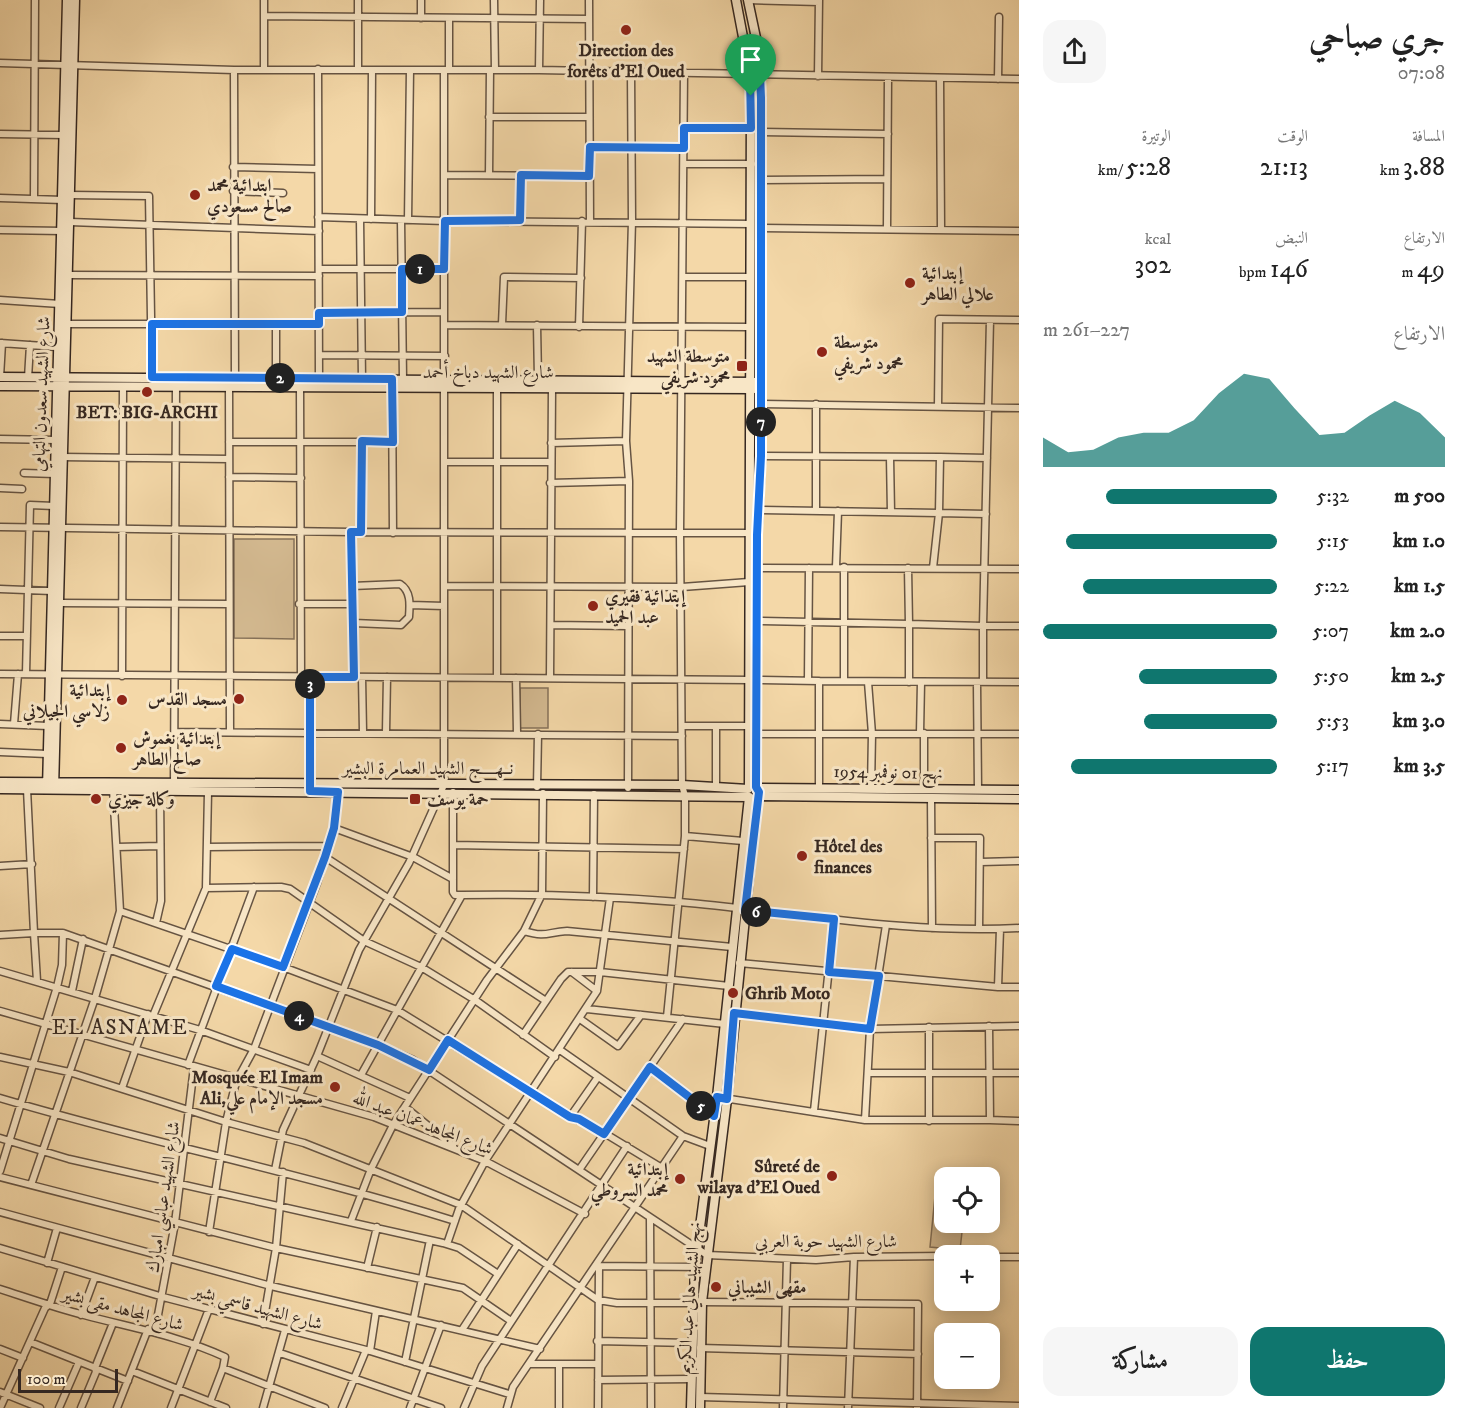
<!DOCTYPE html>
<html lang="ar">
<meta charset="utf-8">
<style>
:root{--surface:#fff;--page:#f6f6f6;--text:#222;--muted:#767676;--accent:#0f766e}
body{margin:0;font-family:"IM FELL DW Pica",Amiri,serif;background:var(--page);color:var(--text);direction:rtl;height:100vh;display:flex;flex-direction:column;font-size:22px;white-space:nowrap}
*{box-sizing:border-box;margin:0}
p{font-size:20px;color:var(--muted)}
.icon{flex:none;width:33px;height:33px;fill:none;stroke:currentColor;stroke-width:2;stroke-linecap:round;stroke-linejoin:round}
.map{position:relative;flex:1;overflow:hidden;direction:ltr}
.side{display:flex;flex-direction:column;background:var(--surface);width:450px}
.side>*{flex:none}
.buttons{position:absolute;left:934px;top:1167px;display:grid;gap:12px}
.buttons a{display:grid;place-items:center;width:66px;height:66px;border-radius:12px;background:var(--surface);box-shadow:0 3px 15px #0003;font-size:30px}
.scale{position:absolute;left:18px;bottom:15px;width:100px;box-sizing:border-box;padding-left:6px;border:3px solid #362821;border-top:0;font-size:16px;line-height:21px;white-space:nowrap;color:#362821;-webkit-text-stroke:4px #f8e6c6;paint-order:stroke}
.pin{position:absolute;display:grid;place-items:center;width:51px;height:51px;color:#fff;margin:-62px -26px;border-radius:50% 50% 50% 0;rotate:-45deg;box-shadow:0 0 6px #0007}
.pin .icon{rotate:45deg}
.km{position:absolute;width:30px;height:30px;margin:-15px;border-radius:50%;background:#222;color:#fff;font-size:16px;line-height:30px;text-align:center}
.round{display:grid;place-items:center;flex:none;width:63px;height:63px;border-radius:18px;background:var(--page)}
.headline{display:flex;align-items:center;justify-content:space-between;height:102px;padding:0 24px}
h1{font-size:33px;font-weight:600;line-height:45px}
.metrics{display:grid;grid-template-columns:repeat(3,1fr);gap:9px;height:102px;padding:6px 24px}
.metrics div{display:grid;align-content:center}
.metrics b{font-size:26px;font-weight:600}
.metrics small{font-size:16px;font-weight:400}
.metrics p{font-size:16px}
.chart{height:168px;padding:12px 24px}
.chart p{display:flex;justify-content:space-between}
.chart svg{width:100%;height:108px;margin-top:6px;fill:var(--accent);opacity:.7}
.action{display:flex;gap:12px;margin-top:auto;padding:12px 24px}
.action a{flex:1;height:69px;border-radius:18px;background:var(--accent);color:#fff;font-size:24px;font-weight:600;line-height:69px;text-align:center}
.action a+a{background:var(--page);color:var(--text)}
ul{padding:0 24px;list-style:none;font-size:20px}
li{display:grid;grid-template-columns:96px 72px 1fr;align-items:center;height:45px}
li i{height:15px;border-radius:8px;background:var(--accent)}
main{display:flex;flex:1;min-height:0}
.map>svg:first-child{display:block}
.green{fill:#d4ba91;stroke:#857159;stroke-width:1.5}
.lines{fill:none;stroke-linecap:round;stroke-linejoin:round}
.street-casing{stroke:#665443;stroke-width:9}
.secondary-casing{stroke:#362821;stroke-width:11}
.street{stroke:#f8e6c6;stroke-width:6}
.secondary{stroke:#f8e6c6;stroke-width:8}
.route-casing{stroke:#fff;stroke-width:12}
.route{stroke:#1a73e8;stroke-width:8}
.poi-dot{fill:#8f2418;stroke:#f8e6c6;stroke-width:2}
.labels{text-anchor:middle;stroke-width:6;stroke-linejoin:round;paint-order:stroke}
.poi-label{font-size:18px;font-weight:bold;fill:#362821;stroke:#f8e6c6;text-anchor:start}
.street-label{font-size:18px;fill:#362821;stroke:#f8e6c6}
.quarter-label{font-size:21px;letter-spacing:1.5px;fill:#362821;stroke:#f8e6c6}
</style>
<main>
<section class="side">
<div class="headline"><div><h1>جري صباحي</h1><p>07:08</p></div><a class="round"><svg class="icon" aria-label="share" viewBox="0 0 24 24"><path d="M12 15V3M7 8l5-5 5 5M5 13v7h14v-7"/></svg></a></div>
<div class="metrics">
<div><p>المسافة</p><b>3.88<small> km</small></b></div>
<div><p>الوقت</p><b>21:13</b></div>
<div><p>الوتيرة</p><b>5:28<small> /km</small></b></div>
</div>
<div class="metrics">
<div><p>الارتفاع</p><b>49<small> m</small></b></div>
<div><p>النبض</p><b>146<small> bpm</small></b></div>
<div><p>kcal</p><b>302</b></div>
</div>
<div class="chart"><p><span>الارتفاع</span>227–261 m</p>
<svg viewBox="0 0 160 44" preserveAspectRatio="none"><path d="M0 44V32L10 38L20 37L30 32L40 30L50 30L60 25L70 14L80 6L90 8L100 20L110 31L120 30L130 23L140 17L150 22L160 32V44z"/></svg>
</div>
<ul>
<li><b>500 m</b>5:32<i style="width:73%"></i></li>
<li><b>1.0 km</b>5:15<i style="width:90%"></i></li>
<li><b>1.5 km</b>5:22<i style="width:83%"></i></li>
<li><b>2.0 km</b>5:07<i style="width:100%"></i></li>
<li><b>2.5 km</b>5:50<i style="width:59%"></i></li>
<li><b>3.0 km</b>5:53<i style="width:57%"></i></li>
<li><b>3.5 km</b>5:17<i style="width:88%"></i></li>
</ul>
<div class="action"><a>حفظ</a><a>مشاركة</a></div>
</section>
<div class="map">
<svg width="1019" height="1408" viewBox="0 0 1019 1408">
<rect width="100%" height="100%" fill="#f4d8a8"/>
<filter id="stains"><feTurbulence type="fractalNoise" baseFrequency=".00333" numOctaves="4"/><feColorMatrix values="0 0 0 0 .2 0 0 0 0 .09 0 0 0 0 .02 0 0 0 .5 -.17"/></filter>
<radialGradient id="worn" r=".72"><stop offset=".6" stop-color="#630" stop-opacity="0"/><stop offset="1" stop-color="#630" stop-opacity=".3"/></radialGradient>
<path class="green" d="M234,539H294V639L234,638Z
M520,688H548V728H520Z
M935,1196L945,1197V1222L963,1223L960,1250L930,1247Z"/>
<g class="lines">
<defs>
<path id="street" d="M494,0L495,70
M589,0L590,221
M748,0L819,2
M264,16L589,19
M421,18V0
M0,63L234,70H539L1019,79
M318,69L319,379
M234,70L235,378
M264,70V0
M358,70V0
M449,70V19
M539,70L540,0
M818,76L819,0
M940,78L941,228
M998,79L999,17
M489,117H589
M684,128H751
M761,132L888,134
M0,134L65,135
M590,147L684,148
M684,164H752
M233,167L318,169
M445,175L589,176
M489,175L490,70
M760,180L887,179
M233,191L283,193
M70,195L149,196L152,377
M0,198L63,200
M34,199L35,0
M318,217L445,221L751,224
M360,219L362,379
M371,219L372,70
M401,220L403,379
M408,220L410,70
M520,220L521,175
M70,222L319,231
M760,228L1019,231
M887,228L888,78
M0,230L63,231
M319,269H444
M68,275L319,276
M684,277H750
M0,300L60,304
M319,313L444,312
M64,324H319
M276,324V378
M502,324L504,277L581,278
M445,325L749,327
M537,325L538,379
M579,327L582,221
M0,343L58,347
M319,355L445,356
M0,377L2,343
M28,378L30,345
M392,386L393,533
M229,387L230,732
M300,387L301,677
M761,404L1019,408
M938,406L939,319L1019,320
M0,439L56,440
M229,442H393
M551,443L626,441
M61,457L229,459
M890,457L891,512
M940,457L987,458
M445,462H550
M24,473L55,474
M229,477L301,478
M550,483L629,481
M0,488L22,489
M759,510L939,513L940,457L761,456
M816,510V404
M0,527L351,532L749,533
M351,532L354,677
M361,532L362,441
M836,567L838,511
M758,568L1019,569
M933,568L939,513L986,514
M352,586L400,584C411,591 410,604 409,617L401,625L354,623
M444,586L682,587L749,582
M0,589L52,591
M60,603L229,604
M299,604H353
M410,605L444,606
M758,621L909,624L908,568
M551,625L628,626
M0,636H27
M0,674L749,680
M26,674L30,505L54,506
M122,676L123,387
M362,677L363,732
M497,678V388
M516,678L517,733
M550,678L552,389
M757,680L819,681V788
M808,680L809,568
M819,681L1019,682
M844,681V567
M868,682L872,734L871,788
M909,682V624L983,626L990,320
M983,682V626H1019
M977,683L978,790
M0,724L48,726
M14,724L18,674
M682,726H749
M175,732L682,736
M386,732L387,677
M920,733L921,682
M924,733V789
M757,734H1019
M0,752L47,754
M174,784L176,387
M537,787L538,734
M716,787V726
M628,788L629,481L626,441L632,221L631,72
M311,791V677
M931,798L932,928
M334,828L413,857L453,879
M685,836L743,841
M931,838H980L979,929
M453,845L684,849
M117,847L160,846
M207,847L329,846
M325,857L546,1001
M981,862L1019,861
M0,866L32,864
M206,888L281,887L290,889L364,941L421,967L475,1000L555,1057
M462,895C534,894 607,896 679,902C792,912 905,934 1019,928
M593,897L594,794
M120,911L283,967L397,1010L570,1117L591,1125L662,1168
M156,923L161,901L160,791
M524,931C547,938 547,932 567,931L732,947
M0,935L34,933L27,789
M739,963L998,987L1000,929
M0,971L200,1030L311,1070
M572,972L597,991
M37,981L34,933H63L378,1045L413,1060L707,1255L816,1260L854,1257L945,1256
M998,987H1019
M72,991L83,939
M587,1009L725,1024
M0,1011L374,1117L485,1161L585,1214
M734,1013L870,1029L1019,1026
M153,1016L206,888L208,792
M667,1017L685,836V796L682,785L680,532L684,72
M580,1019L618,1046L641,1015
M523,1035L561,979L568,972H600L729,986
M560,1050L683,1136L710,1146
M317,1056L410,1098
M0,1057L69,1072L226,1122L304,1143L461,1205L598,1300L617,1303H693
M188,1065L254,887
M650,1067L714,1116
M868,1073H1019
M361,1075L462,895H455L453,892V792
M122,1088L148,1014
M717,1097L865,1120H990L989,1026
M0,1098C151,1143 305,1174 455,1221
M405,1107L453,1146
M814,1111L834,919
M570,1117L598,1077
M865,1120L870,1029L886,925
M990,1120L1019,1121
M929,1121V1027
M0,1138L69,1159L443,1243L459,1248L498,1274
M275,1170L283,1130L317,1056L359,950L409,863L444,785V70
M579,1170L683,1019
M0,1171L57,987L62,965L63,933
M0,1177L276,1248L463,1288L511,1321
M31,1185L95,998L120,911L113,789
M0,1212L271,1286L540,1349
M650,1218L651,1408
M351,1221L371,1169L393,1125L487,980L524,931L542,894L543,793
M209,1232L226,1122L236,1082L254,1049L317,883L334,828L338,790
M447,1244L459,1209L485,1161L597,991L610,898
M0,1248L163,1297L370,1351L509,1394
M990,1257H1019
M47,1263L57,1228
M596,1266L706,1267
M367,1268L377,1227
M0,1289C28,1298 56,1308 84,1315C132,1328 180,1336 225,1357L223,1368
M702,1302L918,1304L917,1408
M81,1315L95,1277
M263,1324L276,1248L283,1172
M462,1330L518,1244
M155,1331L175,1223L194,1067
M597,1341L691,1343
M30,1342L128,1381
M700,1348L918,1354
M0,1349L23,1358
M370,1351L376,1311
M280,1353L441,1408
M405,1362L430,1240
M529,1364H598
M132,1371L226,1408
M598,1380L691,1379
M0,1392L40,1408
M700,1397L1019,1406
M210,1402L223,1368L325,1408
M0,1408L45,1308L50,1304L62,1267
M59,1408L79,1362
M81,1408L96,1372L95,1368L113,1323
M117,1408L148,1329
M171,1408L209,1309
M263,1408L285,1330
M342,1408L366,1350
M410,1408L441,1325
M464,1408L482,1366L627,1146
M507,1408L513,1387L683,1136
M559,1408V1364
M598,1408L599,1266
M783,1408L787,1259
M848,1408L854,1257"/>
<path id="secondary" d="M736,0L750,74L751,96L749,787
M748,0L756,38L761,98V456L757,535L756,787
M0,377L755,382
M0,386L754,389
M0,782L682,785L748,789
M757,788L1019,790
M0,789L748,797
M47,789L67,0
M54,789L75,0
M753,799L759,796L1019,799
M691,1408L695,1265L717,1097L749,797
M700,1408L702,1302L727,1099L757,797"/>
</defs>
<use href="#street" class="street-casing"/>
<use href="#secondary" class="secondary-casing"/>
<use href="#street" class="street"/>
<use href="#secondary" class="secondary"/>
</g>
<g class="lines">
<defs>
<path id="route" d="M750,74L760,75L761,98V456L757,535L756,787L759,792L745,910L834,919L829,972L879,976L870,1029L734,1013L727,1099L717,1097L714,1116L650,1067L604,1134L579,1119L570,1117L448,1040L429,1070L378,1045L216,986L232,949L283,967L325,857L334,828L338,792L310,791V677H354L351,532H361L362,441L393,442L392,379L152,377V324H319V313L402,312V269H444L445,221L520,220L521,175L589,176L590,147L684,148V128H751Z"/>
</defs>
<use href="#route" class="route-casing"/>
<use href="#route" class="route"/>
</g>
<g class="poi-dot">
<circle cx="626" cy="30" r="6"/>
<circle cx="195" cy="195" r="6"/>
<circle cx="910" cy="283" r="6"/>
<circle cx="822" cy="352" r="6"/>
<rect x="736" y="360" width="12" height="12" rx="3"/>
<circle cx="147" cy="392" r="6"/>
<circle cx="593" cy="606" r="6"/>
<circle cx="239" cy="699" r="6"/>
<circle cx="122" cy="700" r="6"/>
<circle cx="121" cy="748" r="6"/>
<circle cx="96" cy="799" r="6"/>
<rect x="409" y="793" width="12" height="12" rx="3"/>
<circle cx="802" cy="856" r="6"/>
<circle cx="733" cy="993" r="6"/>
<circle cx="335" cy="1087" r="6"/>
<circle cx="832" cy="1176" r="6"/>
<circle cx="680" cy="1179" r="6"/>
<circle cx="716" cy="1287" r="6"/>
</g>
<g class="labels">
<g class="poi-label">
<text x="626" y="56" text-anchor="middle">Direction des<tspan x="626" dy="21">forêts d'El Oued</tspan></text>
<text x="207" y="191">ابتدائية محمد<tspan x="207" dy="21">صالح مسعودي</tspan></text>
<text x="922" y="279">إبتدائية<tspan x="922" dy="21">علالي الطاهر</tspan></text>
<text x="834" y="348">متوسطة<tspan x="834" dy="21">محمود شريفي</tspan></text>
<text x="730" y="362" text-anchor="end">متوسطة الشهيد<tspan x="730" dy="21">محمود شريفي</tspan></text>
<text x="147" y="418" text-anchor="middle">BET: BIG-ARCHI</text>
<text x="605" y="602">إبتدائية فقيري<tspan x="605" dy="21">عبد الحميد</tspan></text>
<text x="110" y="696" text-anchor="end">إبتدائية<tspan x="110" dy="21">زلاسي الجيلاني</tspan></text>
<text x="227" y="705" text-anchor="end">مسجد القدس</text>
<text x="133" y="744">إبتدائية نغموش<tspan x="133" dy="21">صالح الطاهر</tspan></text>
<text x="108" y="805">وكالة جيزي</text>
<text x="427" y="805">حمة يوسف</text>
<text x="814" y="852">Hôtel des<tspan x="814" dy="21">finances</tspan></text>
<text x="745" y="999">Ghrib Moto</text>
<text x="323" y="1083" text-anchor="end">Mosquée El Imam<tspan x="323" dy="21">Ali,مسجد الإمام علي</tspan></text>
<text x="820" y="1172" text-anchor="end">Sûreté de<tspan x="820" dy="21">wilaya d'El Oued</tspan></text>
<text x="668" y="1175" text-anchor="end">إبتدائية<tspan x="668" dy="21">محمد السروطي</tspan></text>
<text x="728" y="1293">مقهى الشيباني</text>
</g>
<g class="street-label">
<text x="488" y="378">شارع الشهيد دباخ أحمد</text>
<text transform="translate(41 394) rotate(-88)" y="6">شارع الشهيد سعدون التهامي</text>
<text x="428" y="774">نــهـــــج الشهيد العمامرة البشير</text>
<text transform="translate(888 772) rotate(1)" y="6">نهج 01 نوفمبر 1954</text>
<text transform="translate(423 1123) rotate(21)" y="6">شارع المجاهد عمان عبد الله</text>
<text transform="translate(163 1197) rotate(-82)" y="6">شارع الشهيد عباسي امبارك</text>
<text x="826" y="1247">شارع الشهيد حوبة العربي</text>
<text transform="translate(689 1298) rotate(-86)" y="6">نهج الشهيد هالي عبد الكريم</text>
<text transform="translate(258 1307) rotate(15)" y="6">شارع الشهيد قاسمي بشير</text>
<text transform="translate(123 1309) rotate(15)" y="6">شارع المجاهد مقى بشير</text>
</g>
<g class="quarter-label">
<text x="120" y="1034">EL ASNAME</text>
</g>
</g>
<rect width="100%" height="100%" filter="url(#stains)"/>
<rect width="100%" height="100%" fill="url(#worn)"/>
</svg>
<div class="buttons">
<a><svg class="icon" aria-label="locate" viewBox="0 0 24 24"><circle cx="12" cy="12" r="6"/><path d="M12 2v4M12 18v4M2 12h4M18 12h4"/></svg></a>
<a>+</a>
<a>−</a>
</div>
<div class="scale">100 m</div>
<div class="pin" style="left:751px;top:96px;background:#1e9e55"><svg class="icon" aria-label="arrive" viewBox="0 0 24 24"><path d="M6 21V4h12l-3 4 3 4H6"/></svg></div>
<b class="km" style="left:420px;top:269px">1</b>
<b class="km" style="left:280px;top:378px">2</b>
<b class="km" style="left:310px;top:684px">3</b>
<b class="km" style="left:299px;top:1016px">4</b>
<b class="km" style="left:701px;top:1106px">5</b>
<b class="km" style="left:756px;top:912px">6</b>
<b class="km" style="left:761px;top:422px">7</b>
</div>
</main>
